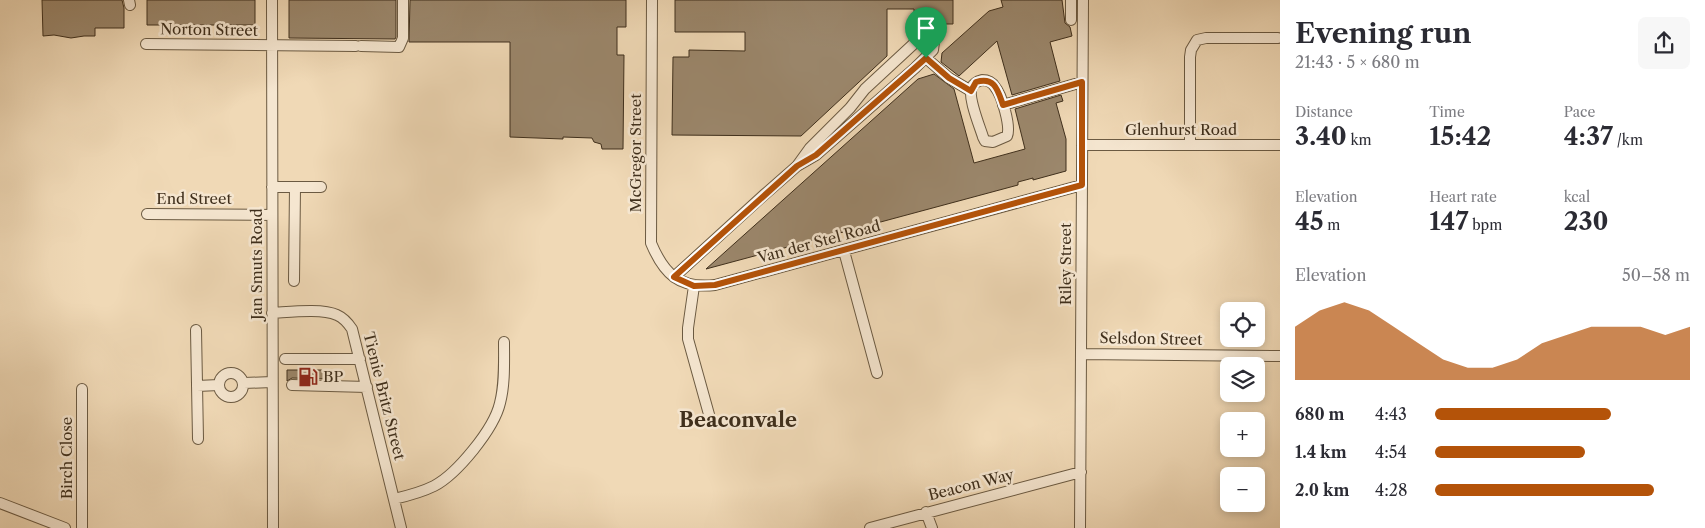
<!DOCTYPE html>
<meta charset="utf-8">
<style>
:root{--surface:#fff;--page:#f7f7f7;--text:#2b2b33;--muted:#7c7c81;--accent:#b45309}
body{margin:0;font-family:"Libre Caslon Text",serif;background:var(--page);color:var(--text);height:100vh;display:flex;flex-direction:column;font-size:19px;white-space:nowrap}
*{box-sizing:border-box;margin:0}
p{font-size:16px;color:var(--muted)}
.icon{flex:none;width:28px;height:28px;fill:none;stroke:currentColor;stroke-width:2;stroke-linecap:round;stroke-linejoin:round}
.map{position:relative;flex:1;overflow:hidden}
.side{display:flex;flex-direction:column;background:var(--surface);width:425px}
.side>*{flex:none}
.controls{position:absolute;left:1220px;top:302px;display:grid;gap:10px}
.controls a{display:grid;place-items:center;width:45px;height:45px;border-radius:8px;background:var(--surface);box-shadow:0 2px 8px #0003;font-size:25px}
.pin{position:absolute;display:grid;place-items:center;width:42px;height:42px;color:#fff;margin:-51px -21px;border-radius:50% 50% 50% 0;rotate:-45deg;box-shadow:0 0 5px #0007}
.pin .icon{rotate:45deg}
.round{display:grid;place-items:center;flex:none;width:52px;height:52px;border-radius:8px;background:var(--page)}
.headline{display:flex;align-items:center;justify-content:space-between;height:85px;padding:0 15px}
h1{font-size:28px;font-weight:700;line-height:38px}
.figures{display:grid;grid-template-columns:repeat(3,1fr);gap:8px;height:85px;padding:5px 15px}
.figures div{display:grid;align-content:center}
.figures b{font-size:25px;font-weight:700}
.figures small{font-size:14px;font-weight:400}
.figures p{font-size:14px}
.chart{height:140px;padding:10px 15px}
.chart p{display:flex;justify-content:space-between}
.chart svg{width:100%;height:90px;margin-top:5px;fill:var(--accent);opacity:.7}
ul{padding:0 15px;list-style:none;font-size:16px}
li{display:grid;grid-template-columns:80px 60px 1fr;align-items:center;height:38px}
li i{height:12px;border-radius:6px;background:var(--accent)}
main{display:flex;flex:1;min-height:0}
.map>svg:first-child{display:block}
.building{fill:#9b876c;stroke:#3f2f1c}
.lines{fill:none;stroke-linecap:round;stroke-linejoin:round}
.minor-casing{stroke:#6b5a42;stroke-width:12}
.minor{stroke:#f5e6d0;stroke-width:10}
.route-casing{stroke:#fff;stroke-width:10}
.route{stroke:#b45309;stroke-width:6}
.labels{text-anchor:middle;stroke-width:5;stroke-linejoin:round;paint-order:stroke}
.street-label{font-size:15px;fill:#3f2f1c;stroke:#f5e6d0}
.poi-label{font-size:15px;fill:#3f2f1c;stroke:#f5e6d0;text-anchor:start}
.district-label{font-size:20px;font-weight:bold;fill:#3f2f1c;stroke:#f5e6d0}
</style>
<main>
<div class="map">
<svg width="1280" height="528" viewBox="0 0 1280 528">
<rect width="100%" height="100%" fill="#f0d9b6"/>
<filter id="stains"><feTurbulence type="fractalNoise" baseFrequency=".004" numOctaves="4"/><feColorMatrix values="0 0 0 0 .2 0 0 0 0 .09 0 0 0 0 .02 0 0 0 .5 -.17"/></filter>
<radialGradient id="worn" r=".72"><stop offset=".6" stop-color="#630" stop-opacity="0"/><stop offset="1" stop-color="#630" stop-opacity=".3"/></radialGradient>
<path class="building" d="M42,0H122L124,8V28H95V36H84L71,38L54,35L43,36Z
M147,0H255V25H147Z
M289,0H396V37L395,39L289,38Z
M410,0H626V27H617V55H624L623,149H602L601,144L594,142L592,138L563,137V139L510,137V42H409Z
M675,0H953V24H914V9H887V56L801,136L672,135L673,57H689V50L745,51V32H675Z
M1001,0H1062L1065,23L1070,27L1072,36L1050,42L1060,81L1012,95L997,41L959,76L941,62L942,53L989,11L1003,7Z
M934,74L954,89L974,163L1025,149L1015,109L1061,95L1063,101L1056,103L1066,139V171L1033,180V178L1018,182V185L706,269L918,79Z
M287,370H329V379L292,378L287,381Z"/>
<g class="lines">
<defs>
<path id="minor" d="M129,0L130,5
M272,0L273,528
M652,0L651,243C664,274 679,289 715,285L1082,185
M1071,0V20
M146,44L356,46
M361,46L399,47L403,38V0
M926,58L949,78L971,91
M982,80C987,80 992,82 995,87C1002,95 1011,127 1007,136L993,142L985,141L983,137C980,127 967,96 972,87C974,83 978,81 982,80Z
M1003,105L1082,82
M1082,145H1280
M1190,145V57L1191,50L1197,40L1206,38H1278
M272,187H295L294,281
M295,187H321
M147,214L272,215
M844,251L877,373
M674,277L765,194L797,166L816,155L915,68L933,50L934,42L931,37L925,35L920,38L865,89L850,108L810,148L797,166
M694,286L688,328V339L710,418
M272,313C290,312 322,308 337,315C344,318 348,323 352,329L401,528
M196,330L198,439
M1081,354L1280,356
M285,359H360
M219 385a12 12 0 1 1 24 0a12 12 0 1 1-24 0Z
M244,383L272,382
M292,385L367,387
M197,386L219,385
M394,499C407,496 422,492 434,486C457,474 494,429 500,403C505,384 504,362 504,342
M0,503L65,528
M926,512L932,528
M82,528V389
M870,528L1081,472
M1080,528L1083,0"/>
</defs>
<use href="#minor" class="minor-casing"/>
<use href="#minor" class="minor"/>
</g>
<g class="lines">
<defs>
<path id="route" d="M926,58L949,78L971,91L976,82C995,76 998,91 1003,105L1082,82V185L715,285L694,286L674,277L797,166L816,155Z"/>
</defs>
<use href="#route" class="route-casing"/>
<use href="#route" class="route"/>
</g>
<defs>
<symbol id="fuel-bare" viewBox="-9 -9 18 18"><path d="M-5.5-6h7V0h2V4h1.3V-2.5L3-4.5l.8-.8L6-3V5H2.5V1h-1V6h-7ZM-4.2-4.7v3.2H.2V-4.7Z" fill="#8f2418" stroke="#f5e6d0" stroke-width="2.5" paint-order="stroke"/></symbol>
</defs>
<g fill-rule="evenodd">
<use href="#fuel-bare" x="294" y="363" width="28" height="28"/>
</g>
<g class="labels">
<g class="street-label">
<text transform="translate(209 30) rotate(1)" y="5">Norton Street</text>
<text x="1181" y="135">Glenhurst Road</text>
<text transform="translate(636 153) rotate(-90)" y="5">McGregor Street</text>
<text x="194" y="204">End Street</text>
<text transform="translate(819 242) rotate(-15)" y="5">Van der Stel Road</text>
<text transform="translate(257 264) rotate(-90)" y="5">Jan Smuts Road</text>
<text transform="translate(1066 264) rotate(-90)" y="5">Riley Street</text>
<text transform="translate(1151 339) rotate(1)" y="5">Selsdon Street</text>
<text transform="translate(384 396) rotate(76)" y="5">Tienie Britz Street</text>
<text transform="translate(67 458) rotate(-90)" y="5">Birch Close</text>
<text transform="translate(971 485) rotate(-14)" y="5">Beacon Way</text>
</g>
<g class="poi-label">
<text x="323" y="382">BP</text>
</g>
<g class="district-label">
<text x="738" y="427">Beaconvale</text>
</g>
</g>
<rect width="100%" height="100%" filter="url(#stains)"/>
<rect width="100%" height="100%" fill="url(#worn)"/>
</svg>
<div class="controls">
<a><svg class="icon" aria-label="locate" viewBox="0 0 24 24"><circle cx="12" cy="12" r="6"/><path d="M12 2v4M12 18v4M2 12h4M18 12h4"/></svg></a>
<a><svg class="icon" aria-label="layers" viewBox="0 0 24 24"><path d="M12 4l9 5-9 5-9-5zM3 14l9 5 9-5"/></svg></a>
<a>+</a>
<a>−</a>
</div>
<div class="pin" style="left:926px;top:58px;background:#1e9e55"><svg class="icon" aria-label="arrive" viewBox="0 0 24 24"><path d="M6 21V4h12l-3 4 3 4H6"/></svg></div>
</div>
<section class="side">
<div class="headline"><div><h1>Evening run</h1><p>21:43 · 5 × 680 m</p></div><a class="round"><svg class="icon" aria-label="share" viewBox="0 0 24 24"><path d="M12 15V3M7 8l5-5 5 5M5 13v7h14v-7"/></svg></a></div>
<div class="figures">
<div><p>Distance</p><b>3.40<small> km</small></b></div>
<div><p>Time</p><b>15:42</b></div>
<div><p>Pace</p><b>4:37<small> /km</small></b></div>
</div>
<div class="figures">
<div><p>Elevation</p><b>45<small> m</small></b></div>
<div><p>Heart rate</p><b>147<small> bpm</small></b></div>
<div><p>kcal</p><b>230</b></div>
</div>
<div class="chart"><p><span>Elevation</span>50–58 m</p>
<svg viewBox="0 0 160 44" preserveAspectRatio="none"><path d="M0 44V18L10 10L20 6L30 10L40 18L50 26L60 34L70 38L80 38L90 34L100 26L110 22L120 18L130 18L140 18L150 22L160 18V44z"/></svg>
</div>
<ul>
<li><b>680 m</b>4:43<i style="width:69%"></i></li>
<li><b>1.4 km</b>4:54<i style="width:59%"></i></li>
<li><b>2.0 km</b>4:28<i style="width:86%"></i></li>
</ul>
</section>
</main>
